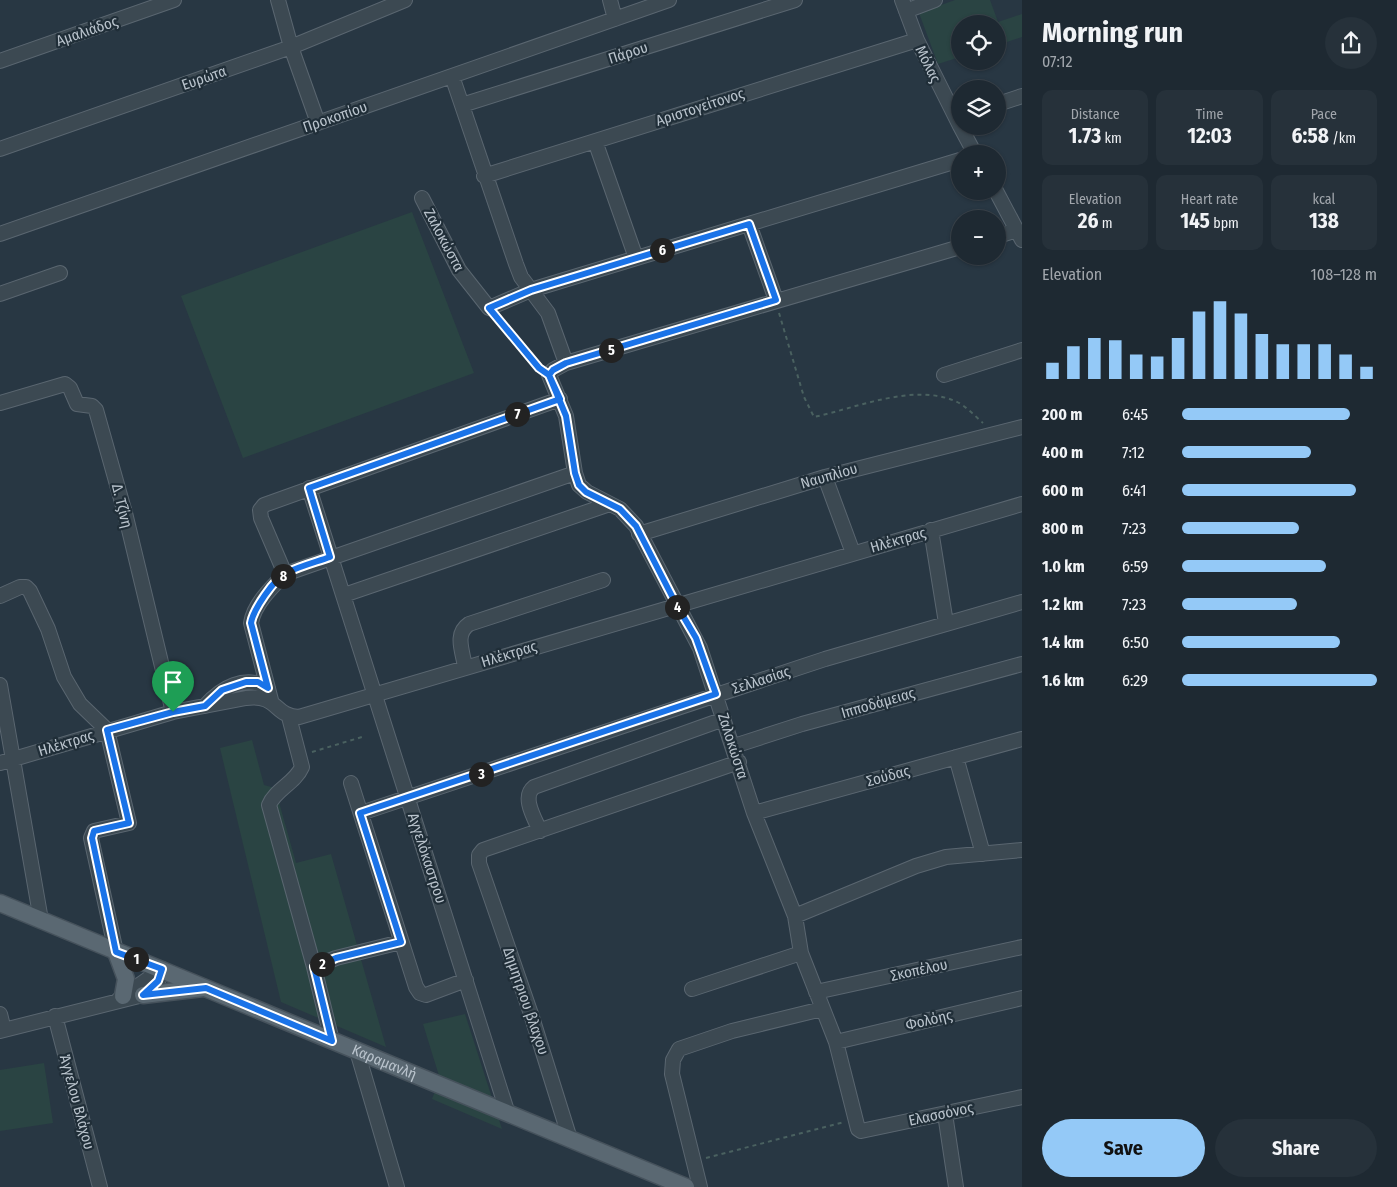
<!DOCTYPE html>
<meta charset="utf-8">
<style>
:root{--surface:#1e2932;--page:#26313a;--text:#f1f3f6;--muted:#a1a6ac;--line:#3c454d;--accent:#94c9f7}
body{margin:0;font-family:"Fira Sans Condensed",sans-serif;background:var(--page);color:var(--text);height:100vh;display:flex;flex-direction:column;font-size:19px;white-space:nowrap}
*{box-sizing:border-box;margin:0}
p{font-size:16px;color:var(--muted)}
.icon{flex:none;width:28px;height:28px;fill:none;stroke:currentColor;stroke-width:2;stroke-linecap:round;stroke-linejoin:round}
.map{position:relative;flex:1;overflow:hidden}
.sheet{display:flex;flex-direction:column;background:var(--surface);width:375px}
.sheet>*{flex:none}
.tools{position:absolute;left:951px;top:15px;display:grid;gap:10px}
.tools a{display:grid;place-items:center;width:55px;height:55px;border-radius:50%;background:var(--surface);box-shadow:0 1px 4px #0004,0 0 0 1px var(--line);font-size:25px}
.pin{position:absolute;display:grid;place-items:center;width:42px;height:42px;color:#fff;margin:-51px -21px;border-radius:50% 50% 50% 0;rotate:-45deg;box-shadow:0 0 5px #0007}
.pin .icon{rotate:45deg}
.km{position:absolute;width:25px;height:25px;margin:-12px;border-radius:50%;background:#222;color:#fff;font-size:14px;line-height:25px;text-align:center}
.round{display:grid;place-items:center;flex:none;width:52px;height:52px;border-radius:26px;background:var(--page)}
.overview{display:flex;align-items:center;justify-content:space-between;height:85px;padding:0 20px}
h1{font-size:28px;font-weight:700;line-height:38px}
.figures{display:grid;grid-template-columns:repeat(3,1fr);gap:8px;height:85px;padding:5px 20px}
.figures div{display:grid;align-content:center;border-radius:10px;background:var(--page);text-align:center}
.figures b{font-size:21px;font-weight:700}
.figures small{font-size:14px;font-weight:400}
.figures p{font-size:14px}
.chart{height:140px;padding:10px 20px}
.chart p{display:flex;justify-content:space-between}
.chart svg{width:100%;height:90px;margin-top:5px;stroke:var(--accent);stroke-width:6}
.cta{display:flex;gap:10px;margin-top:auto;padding:10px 20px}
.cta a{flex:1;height:58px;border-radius:30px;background:var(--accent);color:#111;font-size:20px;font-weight:700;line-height:58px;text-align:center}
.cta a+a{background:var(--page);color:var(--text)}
ul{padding:0 20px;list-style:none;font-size:16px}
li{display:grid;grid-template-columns:80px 60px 1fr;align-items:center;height:38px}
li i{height:12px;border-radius:6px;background:var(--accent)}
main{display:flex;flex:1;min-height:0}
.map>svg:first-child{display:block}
.green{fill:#2a4443}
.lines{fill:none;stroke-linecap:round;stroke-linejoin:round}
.minor-casing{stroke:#5a6670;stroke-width:16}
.major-casing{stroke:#46525c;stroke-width:19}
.path{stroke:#4a6160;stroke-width:2;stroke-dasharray:4 4;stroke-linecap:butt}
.minor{stroke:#3c4952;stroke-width:14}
.major{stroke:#5a6872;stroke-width:16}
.route-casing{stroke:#fff;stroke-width:10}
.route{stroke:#1a73e8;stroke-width:6}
.labels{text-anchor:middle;stroke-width:4.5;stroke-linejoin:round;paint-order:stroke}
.street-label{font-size:15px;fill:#b9c3cc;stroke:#202e38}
</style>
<main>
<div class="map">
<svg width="1022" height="1187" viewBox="0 0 1022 1187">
<rect width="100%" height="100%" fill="#283743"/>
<path class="green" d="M955,0H990L998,22L1022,14V37L998,45V24H960V57L938,64L919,13Z
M412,212L474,373L243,458L181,296Z
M252,740L264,785L275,788L296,863L331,854L386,1047L281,1002L220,748Z
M465,1014L502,1129L432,1099L440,1079L423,1024Z
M44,1063L53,1123L0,1131V1070Z"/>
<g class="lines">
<defs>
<path id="minor" d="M278,0L291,47L318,123
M610,0L615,19
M902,0L917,40L960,126
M906,11L935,0
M0,61L174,0
M452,76L516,264L521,277L548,313L566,363
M998,104L1022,96
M462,105L795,0
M960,126L975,154
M595,141L636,258
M0,149L291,47L405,0
M484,176L917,40
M996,191L1022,240
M422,198L459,270L489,308L531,290L960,160
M749,224L776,300
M0,234L669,0
M998,236L1017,230
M960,247L566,363L553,370L549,375L566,416L575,473L579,485L587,492L620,509L636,526L700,648L754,813L795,916L801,953L836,1042L858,1129L861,1131L1022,1097
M0,294L60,273
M944,375L1022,350
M560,399L264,505L260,510L261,518L285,574L575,473
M0,403L65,384L70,388L77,404L92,406L96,410L125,513L173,712
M825,477L853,553
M309,488L508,1114
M931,530L946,623
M639,534L825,477L1022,427
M344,595L610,504
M0,596L20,587H26L30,591L48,629L64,677L80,704L107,730L129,823L94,831L91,838L116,952
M465,667C463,652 454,634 469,624L603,580
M0,685L41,920
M271,700L251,623C254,604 272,587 285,574
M205,706C221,688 245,674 268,688
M289,717L302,767C295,783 275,790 269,805L314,967L332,1041
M734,746L802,724L1022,664
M956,757L983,854
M0,763L173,712L246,698C279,694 273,716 299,717L1022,504
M351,783L416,987L420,993L426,995L466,980
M361,813L825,659L1022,602
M754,813L1022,739
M540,831C535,819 521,797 534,787L724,719
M795,916L916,866L946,857L1022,850
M314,967L336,958L401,942
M692,989L801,953
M816,992L1022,947
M118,1000L162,969
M0,1014L4,1030
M55,1016L100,1187
M0,1031L143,995L158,981L162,969
M836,1042L1022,998
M357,1051L397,1187
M945,1114L956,1187
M570,1139L531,1014L479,863V855L483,850L739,762
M700,1187L672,1074L673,1060L679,1049L732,1031L822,1009"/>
<g id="major">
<path id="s1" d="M0,903L686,1187"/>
<path d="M116,952L126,979L123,996"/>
<path d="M143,995L203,988"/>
</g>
</defs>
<use href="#minor" class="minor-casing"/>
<use href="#major" class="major-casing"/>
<path class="path" d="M779,313L804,397L814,417C856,408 913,383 955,401C965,405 975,416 983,423
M498,318L539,368
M312,752L362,737
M706,1158L844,1122"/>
<use href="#minor" class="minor"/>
<use href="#major" class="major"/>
</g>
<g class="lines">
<defs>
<path id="route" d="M173,712L107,730L129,823L94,831L92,838L116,952L162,969L158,981L143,995L206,988L332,1041L314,967L336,958L401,942L360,813L716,694L696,638L676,604L636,526L620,509L586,492L579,485L575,473L566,416L549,375L553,370L566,363L776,300L749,224L531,290L489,308L539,368L549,375L560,399L309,488L330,557C316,562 300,566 286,573C274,579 253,610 251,623L268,688L258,682H246L222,690L205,706L173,712"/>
</defs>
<use href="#route" class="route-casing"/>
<use href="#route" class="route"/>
</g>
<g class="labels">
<g class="street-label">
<text transform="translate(87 31) rotate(-19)" y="5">Αμαλιάδος</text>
<text transform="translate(628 53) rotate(-18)" y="5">Πάρου</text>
<text transform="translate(928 64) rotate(64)" y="5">Μόλας</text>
<text transform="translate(204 78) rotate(-19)" y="5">Ευρώτα</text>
<text transform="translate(700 107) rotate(-18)" y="5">Αριστογείτονος</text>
<text transform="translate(335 117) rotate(-19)" y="5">Προκοπίου</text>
<text transform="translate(444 240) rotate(62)" y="5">Ζαλοκώστα</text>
<text transform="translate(829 476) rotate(-16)" y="5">Ναυπλίου</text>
<text transform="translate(122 506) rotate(76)" y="5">Δ. Τζίνη</text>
<text transform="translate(898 540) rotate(-16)" y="5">Ηλέκτρας</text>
<text transform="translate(509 654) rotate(-17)" y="5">Ηλέκτρας</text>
<text transform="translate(761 680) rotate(-18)" y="5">Σελλασίας</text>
<text transform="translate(878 703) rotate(-16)" y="5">Ιπποδάμειας</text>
<text transform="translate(66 743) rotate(-17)" y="5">Ηλέκτρας</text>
<text transform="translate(733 746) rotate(72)" y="5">Ζαλοκώστα</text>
<text transform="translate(888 776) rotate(-15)" y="5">Σούδας</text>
<text transform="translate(427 858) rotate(72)" y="5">Αγγελόκαστρου</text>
<text transform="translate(919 970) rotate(-12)" y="5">Σκοπέλου</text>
<text transform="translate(526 1001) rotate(71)" y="5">Δημητριου βλαχου</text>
<text transform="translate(929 1020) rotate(-13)" y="5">Φολόης</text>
<text dy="5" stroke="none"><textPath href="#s1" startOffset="416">Καραμανλή</textPath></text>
<text transform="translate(77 1102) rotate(75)" y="5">Άγγελου Βλάχου</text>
<text transform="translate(941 1114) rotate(-12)" y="5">Ελασσόνος</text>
</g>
</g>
</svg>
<div class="tools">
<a><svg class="icon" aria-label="locate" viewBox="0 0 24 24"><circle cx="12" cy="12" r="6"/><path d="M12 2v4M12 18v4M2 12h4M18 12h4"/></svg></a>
<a><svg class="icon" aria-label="layers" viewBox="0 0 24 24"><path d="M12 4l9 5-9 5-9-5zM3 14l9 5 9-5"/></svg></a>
<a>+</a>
<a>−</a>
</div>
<div class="pin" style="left:173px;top:712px;background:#1e9e55"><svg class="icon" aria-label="arrive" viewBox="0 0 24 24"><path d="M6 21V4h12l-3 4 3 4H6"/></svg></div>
<b class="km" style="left:136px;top:959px">1</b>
<b class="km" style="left:322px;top:964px">2</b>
<b class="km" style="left:481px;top:774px">3</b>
<b class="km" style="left:677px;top:607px">4</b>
<b class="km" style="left:611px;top:350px">5</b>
<b class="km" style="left:662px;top:250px">6</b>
<b class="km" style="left:517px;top:414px">7</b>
<b class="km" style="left:283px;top:576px">8</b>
</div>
<section class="sheet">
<div class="overview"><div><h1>Morning run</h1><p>07:12</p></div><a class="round"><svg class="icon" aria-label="share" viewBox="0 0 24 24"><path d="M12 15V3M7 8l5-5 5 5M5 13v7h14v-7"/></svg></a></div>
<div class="figures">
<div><p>Distance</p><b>1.73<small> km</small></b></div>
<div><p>Time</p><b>12:03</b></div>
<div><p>Pace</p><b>6:58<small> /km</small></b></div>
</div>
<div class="figures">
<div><p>Elevation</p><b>26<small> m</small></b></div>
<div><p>Heart rate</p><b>145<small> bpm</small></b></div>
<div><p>kcal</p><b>138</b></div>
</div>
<div class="chart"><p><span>Elevation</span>108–128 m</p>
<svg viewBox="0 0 160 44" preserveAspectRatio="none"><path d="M5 44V36M15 44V28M25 44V24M35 44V25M45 44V32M55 44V33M65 44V24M75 44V11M85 44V6M95 44V12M105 44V22M115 44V27M125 44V27M135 44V27M145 44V32M155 44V38"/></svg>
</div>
<ul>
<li><b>200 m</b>6:45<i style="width:86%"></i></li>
<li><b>400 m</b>7:12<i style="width:66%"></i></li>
<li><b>600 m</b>6:41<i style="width:89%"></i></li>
<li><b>800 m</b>7:23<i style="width:60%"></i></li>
<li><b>1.0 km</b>6:59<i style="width:74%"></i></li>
<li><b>1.2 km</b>7:23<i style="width:59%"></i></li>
<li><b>1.4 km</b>6:50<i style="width:81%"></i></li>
<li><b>1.6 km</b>6:29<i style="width:100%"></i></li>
</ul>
<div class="cta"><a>Save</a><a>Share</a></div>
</section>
</main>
